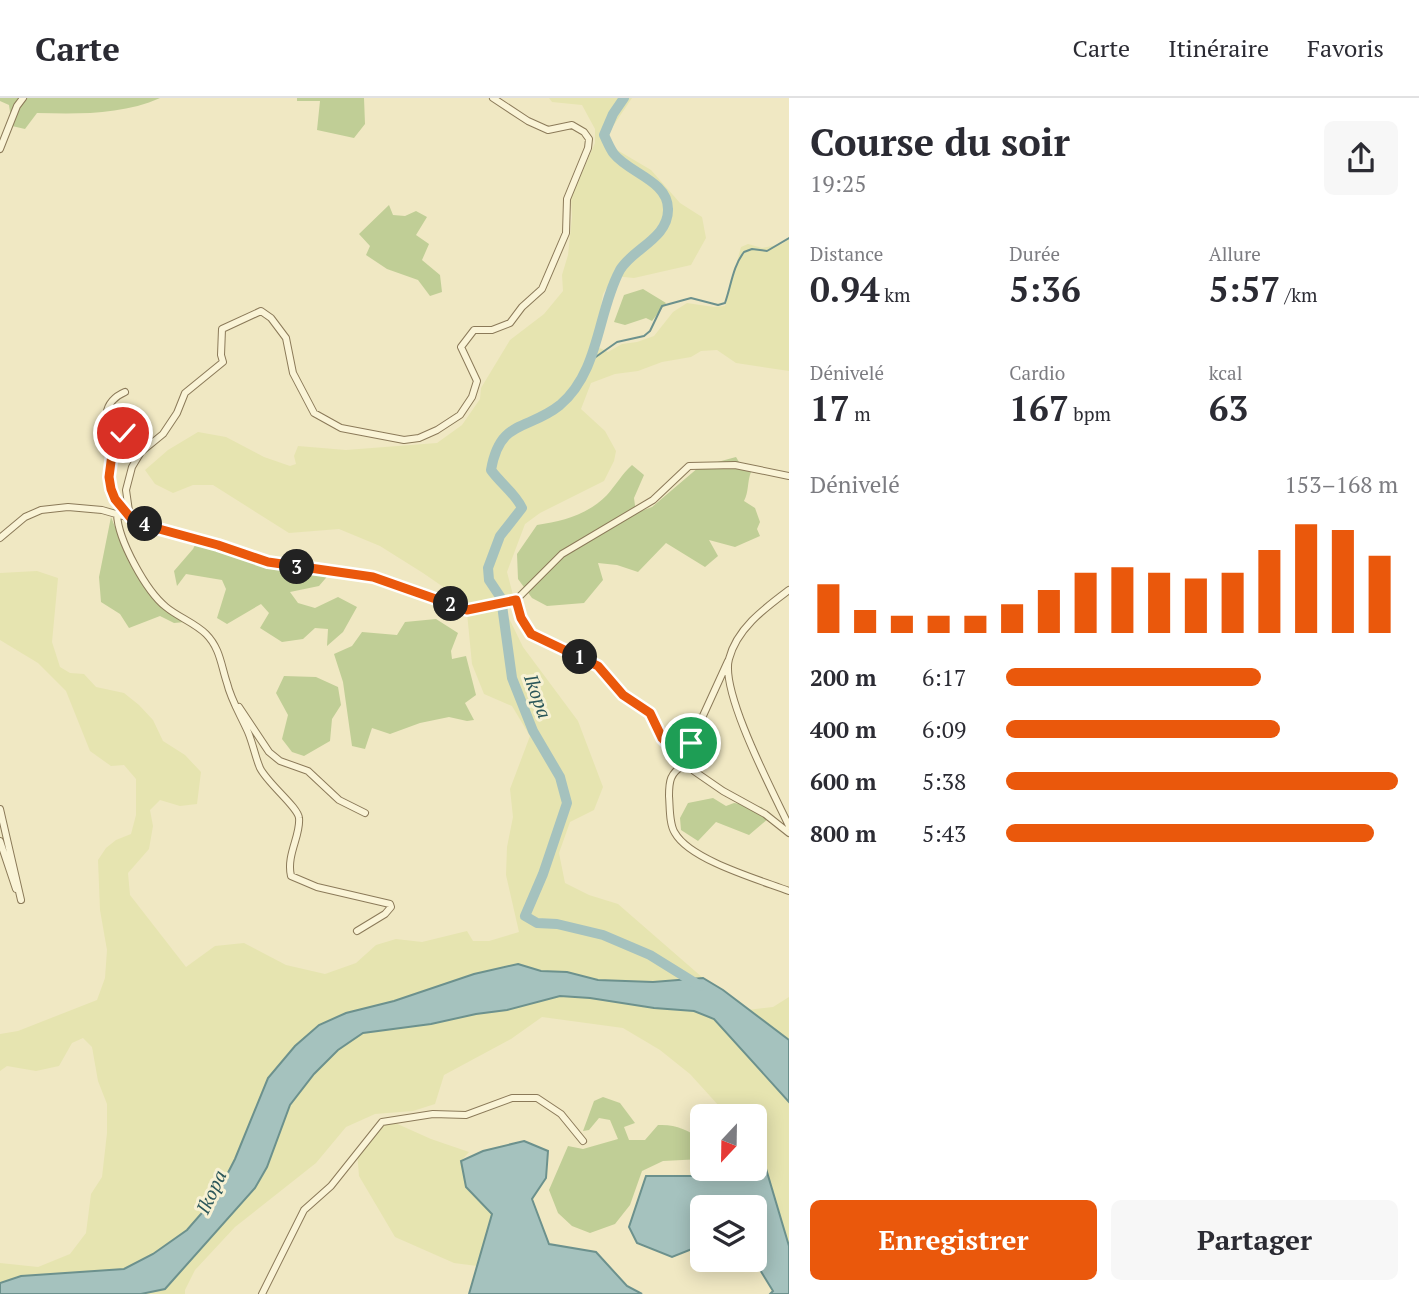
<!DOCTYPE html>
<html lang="fr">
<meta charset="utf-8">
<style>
:root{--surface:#fff;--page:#f7f7f7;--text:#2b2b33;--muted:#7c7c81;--line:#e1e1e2;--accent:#ea580c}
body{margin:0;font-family:"PT Serif",serif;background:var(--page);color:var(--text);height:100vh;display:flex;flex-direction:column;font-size:26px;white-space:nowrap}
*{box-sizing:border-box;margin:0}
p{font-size:23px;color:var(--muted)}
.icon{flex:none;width:38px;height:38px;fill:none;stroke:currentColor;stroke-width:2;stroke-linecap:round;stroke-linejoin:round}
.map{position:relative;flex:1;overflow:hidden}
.side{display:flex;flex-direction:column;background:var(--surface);width:630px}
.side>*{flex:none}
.needle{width:46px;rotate:202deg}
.controls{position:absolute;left:690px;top:1006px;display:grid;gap:14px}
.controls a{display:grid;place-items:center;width:77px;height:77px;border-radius:10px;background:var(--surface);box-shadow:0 4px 18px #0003;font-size:35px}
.pin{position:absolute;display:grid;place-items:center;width:60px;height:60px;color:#fff;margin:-30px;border:4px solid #fff;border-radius:50%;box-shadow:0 2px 7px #0007}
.km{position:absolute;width:35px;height:35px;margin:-18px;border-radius:50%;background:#222;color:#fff;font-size:19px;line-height:35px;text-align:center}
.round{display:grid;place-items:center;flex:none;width:74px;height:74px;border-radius:10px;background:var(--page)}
.overview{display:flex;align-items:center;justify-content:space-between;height:119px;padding:0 21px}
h1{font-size:38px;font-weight:700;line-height:52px}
.metrics{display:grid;grid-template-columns:repeat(3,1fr);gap:10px;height:119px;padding:7px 21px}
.metrics div{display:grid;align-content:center}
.metrics b{font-size:35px;font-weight:700}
.metrics small{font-size:19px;font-weight:400}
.metrics p{font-size:19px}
.chart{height:196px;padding:14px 21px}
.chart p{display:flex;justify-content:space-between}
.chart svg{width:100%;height:126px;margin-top:7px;stroke:var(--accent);stroke-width:6}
.primary-button{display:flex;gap:14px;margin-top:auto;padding:14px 21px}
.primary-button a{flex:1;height:80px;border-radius:10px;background:var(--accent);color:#fff;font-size:28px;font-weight:700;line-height:80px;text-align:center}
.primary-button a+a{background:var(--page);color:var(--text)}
ul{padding:0 21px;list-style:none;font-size:23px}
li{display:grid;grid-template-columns:112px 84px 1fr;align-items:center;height:52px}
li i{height:18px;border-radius:9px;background:var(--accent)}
header{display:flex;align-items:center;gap:42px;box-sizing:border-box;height:98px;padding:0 35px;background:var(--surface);border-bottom:2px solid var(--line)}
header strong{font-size:33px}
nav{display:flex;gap:38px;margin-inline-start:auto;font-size:24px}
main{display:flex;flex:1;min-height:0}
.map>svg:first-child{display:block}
.farmland{fill:#e6e4b0}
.green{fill:#c0ce96}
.water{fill:#a5c2be;stroke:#6c918d;stroke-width:2}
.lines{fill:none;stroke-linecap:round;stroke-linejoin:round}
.stream{stroke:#6c918d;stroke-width:2}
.river{stroke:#a5c2be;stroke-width:10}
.street-casing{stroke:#8b7a59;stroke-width:8}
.street{stroke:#faf4d7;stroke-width:6}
.route-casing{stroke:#fff;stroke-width:14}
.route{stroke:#ea580c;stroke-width:9}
.labels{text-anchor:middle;stroke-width:6;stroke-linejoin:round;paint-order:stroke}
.water-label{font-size:19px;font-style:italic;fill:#2c575a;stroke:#f7f1d3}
</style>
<header>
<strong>Carte</strong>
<nav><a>Carte</a><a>Itinéraire</a><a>Favoris</a></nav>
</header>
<main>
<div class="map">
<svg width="789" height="1196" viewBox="0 0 789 1196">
<rect width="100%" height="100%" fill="#f0e8c3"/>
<path class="farmland" d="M549,0H632L609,34L612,49L651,72L680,105L702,119L706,140L691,167L634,180L614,178L603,196L597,231L598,249L608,254L622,246L637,244L654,238L673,214L687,205L714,209L725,208L741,149L748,146L762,150L782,146L789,141V273L736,265L717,252L701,253L691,259L662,264L638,273L615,276L591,285L581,311L605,333L616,353L614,363L604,383L540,415L525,426L507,474L513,497L492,503L468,506L423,475L380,448L339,431L289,435L213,387H193L173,395L155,386L145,372L168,352L198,334L226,339L264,359L290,368L296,366L294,358L298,348L346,352L437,345L462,327L480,301L481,290L510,242L544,216L563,193L562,177L568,157L572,119L571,99L595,45V31L582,7L552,4Z
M37,473L58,480L52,544L60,569L70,575L84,576L96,589L124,595L139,607L153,622L163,643L185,657L201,674L197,706L180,708L160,702L150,712L153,728L149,751L128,775L130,797L186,869L215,848L244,845L286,867L325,876L356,865L376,847L396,841L422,844L467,833L473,843H489L519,834L506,777L507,749L513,719L510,691L530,638L512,608L484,596L472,566L467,515L503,508L523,549L578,623L603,689L594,712L570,724L559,755L565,785L589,797L618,806L703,880L653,884L598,882L567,874L541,873L518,866L474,876L394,903L346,915L319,927L268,980L235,1061L215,1100L187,1132L153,1156L124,1171L21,1178L0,1185V1165L38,1169L70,1156L86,1135L91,1096L102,1079L107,1035V1006L98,983L92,949L83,940L72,945L59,968L36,973L7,968L0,973V936L18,933L97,902L105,880L107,852L100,812L98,762L106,750L116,742L131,736L136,717V681L124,667L111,668L90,653L66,593L38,565L0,542V475Z
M560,898L590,900L654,910L694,913L714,921L742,949L789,1004V1148L764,1064L754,1060V1018H721L719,1008L690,976L660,952L623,930L542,919L511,941L444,977L435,1006L413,1013L375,1016L346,1029L316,1065L235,1129L195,1172L185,1192V1196H141L165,1191L267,1069L290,1007L314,976L338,952L363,935L431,926L476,916L507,912Z
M789,899V942L747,912L773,909Z
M393,1024L431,1041L469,1054L461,1063L466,1089L492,1115L477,1168L454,1165L395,1139L359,1078L357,1053L375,1030Z"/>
<path class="green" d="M0,0H160C122,17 78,16 37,15L25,31L12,28L9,7L0,3Z
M297,0H364L365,26L354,40L317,32L320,3H297Z
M389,107L393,117L405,118L416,113L427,119L416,137L429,146L422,162L440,177L442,194L430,198L418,182L387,171L366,157L370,148L359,136Z
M643,191L666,205L652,223L646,220L625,227L614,224L624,197Z
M736,359L742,369L751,374C747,384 749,394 744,403L755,410L760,424L757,431L760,438L735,449L709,442L718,458L705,469L666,445L638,474L617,467L598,465L603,482L584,505L547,508L532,500L518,481L517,456L537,427C563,423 587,417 607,397C616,387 622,376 632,367L644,377L634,400L636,415L652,409L699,369Z
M111,419C127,461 153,493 185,524L174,525L160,518L129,530L120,516L101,504L99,479Z
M197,443L235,453L258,464L331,474L319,488L290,494L298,505L315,510L338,499L357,509L343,534L327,548L328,531L315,530L303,541L282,544L260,530L269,515L261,506L227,526L217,520L226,491L222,482L186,476L177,488L174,473L193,451Z
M436,521L458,535L451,553L452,561L466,558L476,597L465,605L474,622L467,623L449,619L420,625L390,636L372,630L365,651L352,648L343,584L334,556L352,548L362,534L397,537L405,524Z
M284,578L316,579L338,589L341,607L332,621L330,643L304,658L292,654L282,641L288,617L276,595Z
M713,700L726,708L734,705L762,709L769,720L749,737L716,724L698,743L681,732L680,720L688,705Z
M603,999L620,1005L635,1025L624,1029L629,1042H645L658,1027C676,1026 687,1032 702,1041V1061L663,1063L642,1073L630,1107L615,1126L590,1135L572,1128L558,1115L549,1092L568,1048L583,1051L618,1041L610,1022L599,1020L589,1032L583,1033L594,1003Z"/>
<path class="water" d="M518,866L541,873L567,874L598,882L653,884L703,880L723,892L789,942V1004L714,921L694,913L654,910L590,900L560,898L507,912L476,916L431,926L363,935L338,952L314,976L290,1007L267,1069L255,1090L165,1191L141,1196H0V1185L21,1178L124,1171L153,1156L187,1132L215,1100L235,1061L268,980L295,948L319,927L346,915L394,903L474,876Z
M524,1043L548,1053L546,1080L532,1101L549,1146L596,1154L627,1188L642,1196H469L492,1116L466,1089L461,1063L483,1053Z
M754,1060L764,1064L789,1148V1196H770L773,1193L754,1162V1110H702V1147L672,1159L637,1145L629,1129L646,1078H704L714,1071H754Z"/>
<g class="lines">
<path class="stream" d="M590,263L617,244L644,238L650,233L662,208L691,200L718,207L725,205C731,188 733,168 744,154L752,151L767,153L789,140"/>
<path class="river" d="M624,0L613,16L604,37C607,43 610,51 614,56C629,75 668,83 668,111C669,140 632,151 620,172C597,215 600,273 560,307C528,333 500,320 491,372C501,386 515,395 522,410L500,438L488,470L489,482L501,500L512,580L533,633L560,679L567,705L543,776L525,818L537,825L557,826L603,837L650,857L700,888"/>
<defs>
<path id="street" d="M0,51L17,8L23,0
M123,335C101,366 106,390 129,418
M112,355C107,330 97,306 125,294
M117,416C118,442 146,493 166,509C178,519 195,525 206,536C220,550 221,567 227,585C231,602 241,618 248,634C253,646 255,658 260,670C268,686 298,709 299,720C301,737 286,757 291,778L317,789L390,806L391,809L385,816L357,833
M130,420L126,392L132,369L141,354L163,336L177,315L185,295L223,264L221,257L222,231L261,213L271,220L286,240L293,275L314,315L341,330L404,342L419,340L437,332L460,317L472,299L477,283L461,249L474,232H492L510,225L522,209L542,191L566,135L567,101L588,50L589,41L584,34L572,27L548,32L528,23L493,0
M0,440L25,419L41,412L68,409L102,412L130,420L148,428L246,455L268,464L373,479L467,512L499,507L516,502L562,456L653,402L689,368L735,367L789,378
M789,492C765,510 737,530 729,561C720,594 773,694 789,728
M516,502L521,520L531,536L598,568L623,597L650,615L662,640L671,649L686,655L694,673L723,693L765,716L789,735
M728,563L686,655L684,667C670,675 669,683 669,698C670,709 669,726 675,735C690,762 760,782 789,793
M239,609L269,654L280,663L308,673L339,702L365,715
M0,711L21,802
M0,743L16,791
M262,1196L304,1112L331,1088L382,1024L433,1016L466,1017L512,1000H537L561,1016L583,1043"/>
</defs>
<use href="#street" class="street-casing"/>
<use href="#street" class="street"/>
</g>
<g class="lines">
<defs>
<path id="route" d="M123,335L112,356L109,379L111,391L115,401L130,419L148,428L218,447L268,464L373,479L467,512L516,502L521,520L531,536L598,568L623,597L650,615L662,640L671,649L686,655L691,645"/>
</defs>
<use href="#route" class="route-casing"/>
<use href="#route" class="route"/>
</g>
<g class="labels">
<g class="water-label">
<text transform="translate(538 598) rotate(70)" y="7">Ikopa</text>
<text transform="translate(211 1094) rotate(-65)" y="7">Ikopa</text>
</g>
</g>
</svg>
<div class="controls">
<a><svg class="needle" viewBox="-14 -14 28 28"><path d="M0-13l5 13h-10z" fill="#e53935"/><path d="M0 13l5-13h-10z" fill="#7c7c81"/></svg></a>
<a><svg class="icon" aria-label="layers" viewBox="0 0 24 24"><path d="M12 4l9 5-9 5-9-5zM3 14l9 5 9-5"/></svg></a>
</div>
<div class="pin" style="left:691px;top:645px;background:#1e9e55"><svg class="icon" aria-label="arrive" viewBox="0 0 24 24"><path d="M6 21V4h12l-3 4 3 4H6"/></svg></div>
<div class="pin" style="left:123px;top:335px;background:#d93025"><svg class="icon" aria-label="check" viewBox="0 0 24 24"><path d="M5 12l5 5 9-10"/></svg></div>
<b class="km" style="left:580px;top:559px">1</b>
<b class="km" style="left:451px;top:506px">2</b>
<b class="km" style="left:297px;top:469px">3</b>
<b class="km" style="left:145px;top:426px">4</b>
</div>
<section class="side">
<div class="overview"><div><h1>Course du soir</h1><p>19:25</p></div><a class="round"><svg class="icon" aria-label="share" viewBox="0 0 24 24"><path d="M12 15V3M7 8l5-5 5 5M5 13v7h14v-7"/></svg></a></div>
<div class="metrics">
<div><p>Distance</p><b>0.94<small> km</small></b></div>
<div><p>Durée</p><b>5:36</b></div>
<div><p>Allure</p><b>5:57<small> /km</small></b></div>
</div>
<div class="metrics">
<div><p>Dénivelé</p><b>17<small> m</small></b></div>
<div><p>Cardio</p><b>167<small> bpm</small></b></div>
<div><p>kcal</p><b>63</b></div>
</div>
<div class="chart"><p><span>Dénivelé</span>153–168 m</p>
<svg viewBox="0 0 160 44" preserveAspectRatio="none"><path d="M5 44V27M15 44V36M25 44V38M35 44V38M45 44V38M55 44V34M65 44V29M75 44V23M85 44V21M95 44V23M105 44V25M115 44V23M125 44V15M135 44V6M145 44V8M155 44V17"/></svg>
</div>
<ul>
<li><b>200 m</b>6:17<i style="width:65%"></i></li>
<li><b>400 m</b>6:09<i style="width:70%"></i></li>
<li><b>600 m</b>5:38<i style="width:100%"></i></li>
<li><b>800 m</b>5:43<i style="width:94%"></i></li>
</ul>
<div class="primary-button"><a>Enregistrer</a><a>Partager</a></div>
</section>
</main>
